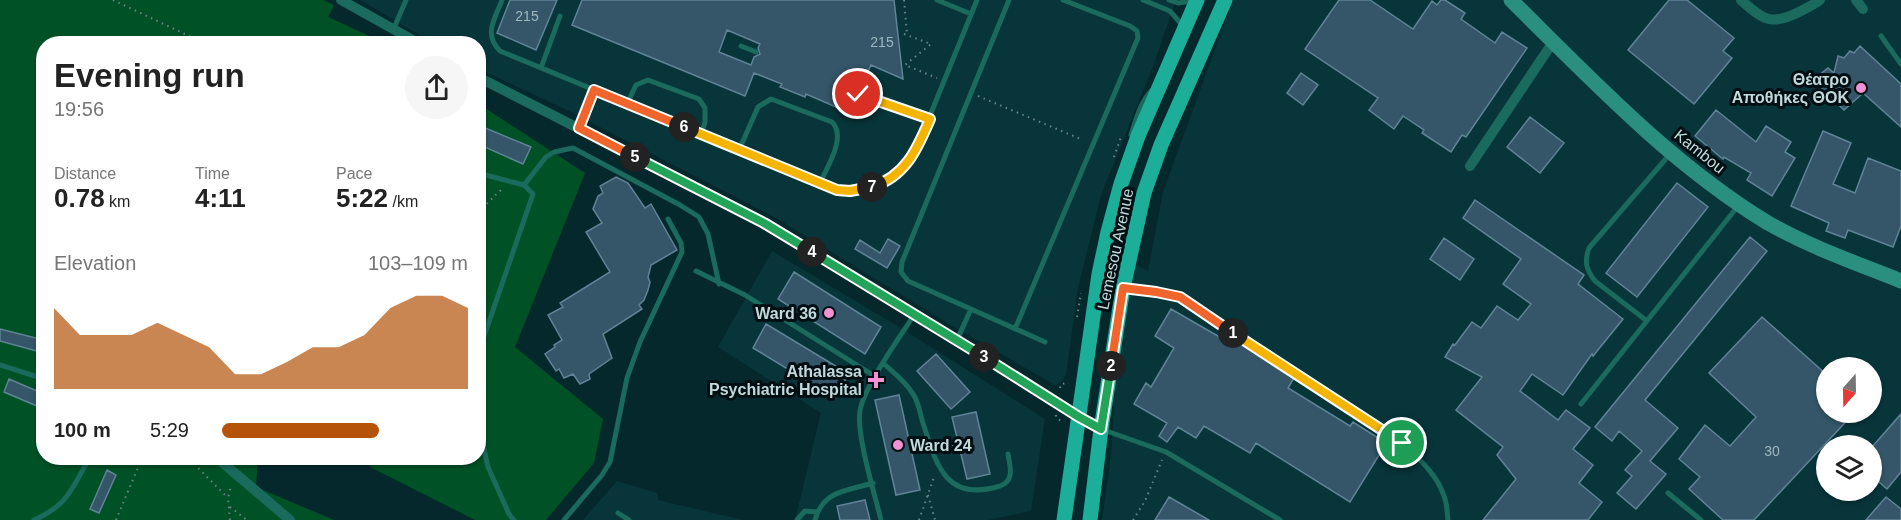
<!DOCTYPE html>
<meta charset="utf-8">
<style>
:root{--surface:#fff;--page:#f6f6f6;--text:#222;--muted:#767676;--accent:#b45309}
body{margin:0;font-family:Arial,sans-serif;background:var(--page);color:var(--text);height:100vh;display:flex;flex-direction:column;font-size:22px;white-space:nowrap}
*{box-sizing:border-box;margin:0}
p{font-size:20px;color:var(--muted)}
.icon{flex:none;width:33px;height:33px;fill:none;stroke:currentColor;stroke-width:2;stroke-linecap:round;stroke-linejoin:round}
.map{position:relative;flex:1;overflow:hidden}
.side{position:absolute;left:36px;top:36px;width:450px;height:429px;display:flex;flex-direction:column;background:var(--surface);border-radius:24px;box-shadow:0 2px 4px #0004}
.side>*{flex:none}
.needle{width:39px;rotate:200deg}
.controls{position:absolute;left:1816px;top:357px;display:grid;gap:12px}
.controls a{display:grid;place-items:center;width:66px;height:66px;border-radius:50%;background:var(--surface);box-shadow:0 2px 4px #0004;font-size:30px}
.pin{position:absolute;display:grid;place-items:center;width:51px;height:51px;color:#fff;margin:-26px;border:3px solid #fff;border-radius:50%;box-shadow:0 2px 6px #0007}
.km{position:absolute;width:30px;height:30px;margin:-15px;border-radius:50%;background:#222;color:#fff;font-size:16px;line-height:30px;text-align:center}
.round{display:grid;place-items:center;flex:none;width:63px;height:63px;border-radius:32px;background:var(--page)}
.summary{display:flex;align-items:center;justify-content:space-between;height:102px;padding:0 18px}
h1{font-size:33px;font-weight:600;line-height:45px}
.stats{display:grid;grid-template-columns:repeat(3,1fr);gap:9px;height:102px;padding:6px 18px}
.stats div{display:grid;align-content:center}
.stats b{font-size:26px;font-weight:600}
.stats small{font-size:16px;font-weight:400}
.stats p{font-size:16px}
.chart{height:168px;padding:12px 18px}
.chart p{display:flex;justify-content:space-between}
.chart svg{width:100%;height:108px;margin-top:6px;fill:var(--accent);opacity:.7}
ul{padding:0 18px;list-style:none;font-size:20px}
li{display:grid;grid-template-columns:96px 72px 1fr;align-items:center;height:45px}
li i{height:15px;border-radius:8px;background:var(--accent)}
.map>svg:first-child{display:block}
.built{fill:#07353a;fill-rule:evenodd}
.green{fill:#005126}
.building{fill:#345668;stroke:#608397;stroke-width:1.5;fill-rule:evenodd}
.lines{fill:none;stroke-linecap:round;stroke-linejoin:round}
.path{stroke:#688589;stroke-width:2;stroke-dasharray:1.5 4.5;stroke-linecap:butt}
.lane{stroke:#1a6b5e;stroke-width:5}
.street{stroke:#1a6b5e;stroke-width:10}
.secondary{stroke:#2b8f7f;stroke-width:15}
.primary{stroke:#1cae98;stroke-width:15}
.split-1-casing{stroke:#fff;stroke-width:12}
.split-2-casing{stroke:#fff;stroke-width:12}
.split-3-casing{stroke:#fff;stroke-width:12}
.split-4-casing{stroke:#fff;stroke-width:12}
.split-5-casing{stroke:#fff;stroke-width:12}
.split-6-casing{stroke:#fff;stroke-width:12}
.split-7-casing{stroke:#fff;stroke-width:12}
.split-8-casing{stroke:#fff;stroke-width:12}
.split-1{stroke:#f5b400;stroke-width:8}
.split-2{stroke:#f0652b;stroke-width:8}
.split-3{stroke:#22a559;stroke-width:8}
.split-4{stroke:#22a559;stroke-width:8}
.split-5{stroke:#22a559;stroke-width:8}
.split-6{stroke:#f0652b;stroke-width:8}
.split-7{stroke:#f5b400;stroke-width:8}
.split-8{stroke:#f5b400;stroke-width:8}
.poi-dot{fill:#f391d5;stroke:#010f12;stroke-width:2}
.labels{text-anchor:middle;stroke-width:6;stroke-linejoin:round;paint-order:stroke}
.number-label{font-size:14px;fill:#9eb8bf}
.poi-label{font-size:16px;font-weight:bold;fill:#c2d9dc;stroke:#010f12;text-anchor:end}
.street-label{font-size:16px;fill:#c2d9dc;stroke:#010f12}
</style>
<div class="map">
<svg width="1901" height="520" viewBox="0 0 1901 520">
<rect width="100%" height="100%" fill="#05282c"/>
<path class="built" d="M360,0H1176L1154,64L1101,195L1078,288L1066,375L1062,381L1055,385L951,325L776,218L569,111L479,69L478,44L433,43Z
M1233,0H1901V520H1102L1111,455L1117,358L1134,264L1148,271L1163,192ZM1827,368H1872V412H1827ZM1827,446H1872V490H1827Z
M772,251L904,330L1045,419L1031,511L988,520H795L821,413L718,347Z
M617,481L657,493L658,500L743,520H583Z"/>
<path class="green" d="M0,0H323L334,5L328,17L385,43L44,44V458H258L256,487L334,520H0Z
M479,104L585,173L515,347L603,419L594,463L546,520H475L370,467L372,458H478Z"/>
<path class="building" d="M510,0H557L536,50L497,33Z
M582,0H894L903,79L871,65L860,90L854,92L853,95L856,99L850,113L806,94L805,97L780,87L782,84L754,73L745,96L572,25ZM727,30L760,44L758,48L760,54L754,57L751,65L719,52Z
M1339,0H1370L1413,29L1432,1L1437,5L1441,0H1445L1465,13L1461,19L1495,43L1502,32L1527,48L1466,137L1462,135L1451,152L1422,133L1424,130L1403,116L1394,129L1369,110L1378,98L1305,49Z
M1669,0H1687L1734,38L1723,51L1732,58L1694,104L1628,50Z
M1860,46L1901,84V127L1863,93L1844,110L1813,80L1828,68L1834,73L1838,56L1844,58L1850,51L1854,53Z
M1301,73L1318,85L1303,105L1287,93Z
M1716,110L1756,142L1766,126L1791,142L1785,152L1795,158L1772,196L1747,180L1751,173L1724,157L1723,159L1695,136Z
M1530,117L1564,143L1540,173L1507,147Z
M478,125L531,147L523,164L478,144Z
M1823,131L1851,143L1833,184L1855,193L1868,158L1901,171V226L1893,247L1848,230L1845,238L1826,231L1829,223L1791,206Z
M616,177L628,183L645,208L651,204L677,250L651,265L648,277L650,282L648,290L644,300L639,305L642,309L603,334L612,358L589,374L590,379L580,384L573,374L564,378L559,369L556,371L545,354L555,347L554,345L562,340L548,315L563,307L560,303L610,272L586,232L602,223L593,209L598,196L603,193L600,186Z
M1677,183L1708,207L1637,297L1606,273Z
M1475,200L1584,275L1578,284L1623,319L1593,356L1592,354L1563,395L1532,374L1520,391L1558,420L1566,410L1590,428L1573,449L1593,465L1579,483L1602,502L1588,520H1483L1516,479L1497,455L1503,447L1456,410L1482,377L1445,357L1453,344L1455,345L1472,322L1481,328L1497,306L1518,320L1531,304L1503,284L1521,259L1463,218Z
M1750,237L1767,251L1645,400L1678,428L1650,461L1666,474L1636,509L1617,493L1632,476L1625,470L1642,451L1619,431L1612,441L1595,427Z
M1444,238L1474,259L1460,280L1430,259Z
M888,239L900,246L887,268L855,249L860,240L880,253Z
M794,272L881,327L865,354L778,299Z
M1171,309L1223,339L1226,335L1250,349L1294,378L1288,388L1350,426L1353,422L1383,441L1380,445L1384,447L1350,502L1256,443L1250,453L1204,426L1196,438L1178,427L1167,442L1159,436L1167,423L1134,404L1146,383L1151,387L1174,348L1155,336Z
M1762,317L1827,375V412H1855L1754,520H1723L1689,489L1700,477L1679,459L1705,425L1730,446L1756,417L1709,373Z
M766,324L849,374L835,398L753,348Z
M0,329L44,340V353L0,341Z
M936,354L970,392L951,409L917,371Z
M9,379L44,394V409L4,392Z
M899,395L920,490L896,495L875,400Z
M976,412L990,474L967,479L952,417Z
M1901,414V472L1887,489L1872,476V447Z
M107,470L116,475L99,513L90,509Z
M1169,497L1209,520H1155Z
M1886,497L1901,509V520H1866Z
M865,500L870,520H840L837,506Z"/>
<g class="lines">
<path class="path" d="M113,0L206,44
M904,0L907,35
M904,34L931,44L905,65L937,78
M978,96L1083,140
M1114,157L1121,137
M478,212L502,189
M1077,317L1081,293
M1060,388L1061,384L1069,383
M1056,415V417L1063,423
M942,452L958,443
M192,458L199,469L228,498
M928,495L935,520
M230,507L247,520
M116,520L142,458
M230,520L228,498L231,486
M919,520L934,477
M1133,520L1145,501L1162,460"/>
<path class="lane" d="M502,0C495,19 483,34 500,51L805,177C815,181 825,187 836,190C870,198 900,177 916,150L977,0
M937,0L971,14
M1009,0L902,262L901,272L908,281L1045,342
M1143,0L1170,11L1183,26
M1169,0L1178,3L1194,1
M394,28L406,0
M1881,36L1901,64
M741,46L756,52
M541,68L560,16
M858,94L930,119
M627,104L636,85L648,80L699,99L705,108V122L701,135
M478,120L480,118
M579,128L594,90
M1131,135C1136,120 1140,102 1152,90
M739,150L758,107L771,99L832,122C847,137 827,167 820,183
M478,173L524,185
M696,271L745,295L876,377
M1124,288L1168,294L1180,297L1402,443C1418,458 1437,474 1444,496C1447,503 1447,512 1448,520
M1647,321L1595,281C1586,269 1584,262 1589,248L1670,154
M1015,329L1138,38L1137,31L1130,26L1063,0
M957,340L971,309
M478,361L480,348L533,194L524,185L546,157L554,152L573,148L680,205L699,217L708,234L719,284
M884,364C894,373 906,382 913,394C918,401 920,411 922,420C936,463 944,503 1000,486C1015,481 1010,466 1008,454
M0,365L44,379
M1581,404L1738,206
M1079,418L1101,429L1166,452L1280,520
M478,422L488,467L509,514L514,520
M1668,493L1701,520
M618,513L629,520
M34,520C70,504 71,488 90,458
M564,520L602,475L610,462L627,378L640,342L682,252L681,243L668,219
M797,520L805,511L817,512
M815,520C823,490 847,491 873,483
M881,520C875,495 856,434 860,411C863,388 900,337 914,315"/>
<path class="street" d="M341,0L420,44
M1741,0C1763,20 1771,26 1799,12C1806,8 1814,5 1820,0
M1856,0L1863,9
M478,77L764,223L1056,401L1079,417
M1470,166L1553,42
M217,458L290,520"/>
<path class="secondary" d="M1511,0C1591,79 1671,164 1768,223C1810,247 1856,263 1901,281"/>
<path class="primary" d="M1064,520L1099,274L1108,232L1121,184L1138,136L1197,0
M1090,520L1101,429L1123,288L1144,193L1161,145L1225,0"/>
</g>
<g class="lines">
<defs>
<path id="split-1" d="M1233,333L1402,443"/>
<path id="split-2" d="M1111,366L1123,288L1156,292L1180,297L1233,333"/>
<path id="split-3" d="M984,357L1079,417L1101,429L1111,366"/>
<path id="split-4" d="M812,252L984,357"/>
<path id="split-5" d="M635,157L764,223L812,252"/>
<path id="split-6" d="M635,157L579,128L594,90L684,127"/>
<path id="split-7" d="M684,127L837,190L850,191L872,187"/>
<path id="split-8" d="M858,94L930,119C917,149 906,176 872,187"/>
</defs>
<use href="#split-1" class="split-1-casing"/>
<use href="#split-2" class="split-2-casing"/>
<use href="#split-3" class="split-3-casing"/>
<use href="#split-4" class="split-4-casing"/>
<use href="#split-5" class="split-5-casing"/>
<use href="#split-6" class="split-6-casing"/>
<use href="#split-7" class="split-7-casing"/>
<use href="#split-8" class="split-8-casing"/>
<use href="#split-1" class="split-1"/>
<use href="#split-2" class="split-2"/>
<use href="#split-3" class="split-3"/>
<use href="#split-4" class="split-4"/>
<use href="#split-5" class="split-5"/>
<use href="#split-6" class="split-6"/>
<use href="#split-7" class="split-7"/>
<use href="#split-8" class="split-8"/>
</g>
<g class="poi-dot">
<circle cx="1861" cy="88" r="6"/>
<circle cx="829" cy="313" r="6"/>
<path d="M873 371h6v6h6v6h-6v6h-6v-6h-6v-6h6z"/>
<circle cx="898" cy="445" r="6"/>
</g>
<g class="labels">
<g class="number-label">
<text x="527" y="21">215</text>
<text x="882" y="47">215</text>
<text x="1772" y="456">30</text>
</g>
<g class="poi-label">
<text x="1849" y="85">Θέατρο<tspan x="1849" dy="18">Αποθήκες ΘΟΚ</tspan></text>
<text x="817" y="319">Ward 36</text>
<text x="862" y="377">Athalassa<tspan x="862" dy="18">Psychiatric Hospital</tspan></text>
<text x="910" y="451" text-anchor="start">Ward 24</text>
</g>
<g class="street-label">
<text transform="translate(1700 151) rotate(39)" y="6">Kambou</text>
<text transform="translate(1115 249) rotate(-78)" y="6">Lemesou Avenue</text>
</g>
</g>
</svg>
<div class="controls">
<a><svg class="needle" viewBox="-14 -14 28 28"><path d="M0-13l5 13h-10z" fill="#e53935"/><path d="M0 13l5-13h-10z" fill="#767676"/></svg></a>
<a><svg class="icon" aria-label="layers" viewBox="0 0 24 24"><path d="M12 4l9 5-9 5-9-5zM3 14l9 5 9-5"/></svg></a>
</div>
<div class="pin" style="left:1402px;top:443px;background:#1e9e55"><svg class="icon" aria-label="arrive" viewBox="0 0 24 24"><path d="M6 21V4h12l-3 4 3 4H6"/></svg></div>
<div class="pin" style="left:858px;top:94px;background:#d93025"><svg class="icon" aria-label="check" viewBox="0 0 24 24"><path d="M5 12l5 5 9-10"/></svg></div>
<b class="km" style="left:1233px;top:333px">1</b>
<b class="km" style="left:1111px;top:366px">2</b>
<b class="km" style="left:984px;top:357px">3</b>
<b class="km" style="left:812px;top:252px">4</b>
<b class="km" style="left:635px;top:157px">5</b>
<b class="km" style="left:684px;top:127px">6</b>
<b class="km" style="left:872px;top:187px">7</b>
<section class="side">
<div class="summary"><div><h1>Evening run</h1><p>19:56</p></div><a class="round"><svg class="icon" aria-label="share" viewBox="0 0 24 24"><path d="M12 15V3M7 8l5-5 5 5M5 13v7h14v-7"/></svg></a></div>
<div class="stats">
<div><p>Distance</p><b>0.78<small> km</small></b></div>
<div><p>Time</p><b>4:11</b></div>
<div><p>Pace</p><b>5:22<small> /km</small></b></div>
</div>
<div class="chart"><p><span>Elevation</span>103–109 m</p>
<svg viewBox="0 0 160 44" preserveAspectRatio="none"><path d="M0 44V11L10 22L20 22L30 22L40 17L50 22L60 27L70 38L80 38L90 33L100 27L110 27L120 22L130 11L140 6L150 6L160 11V44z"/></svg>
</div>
<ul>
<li><b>100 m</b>5:29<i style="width:64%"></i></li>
</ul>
</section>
</div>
